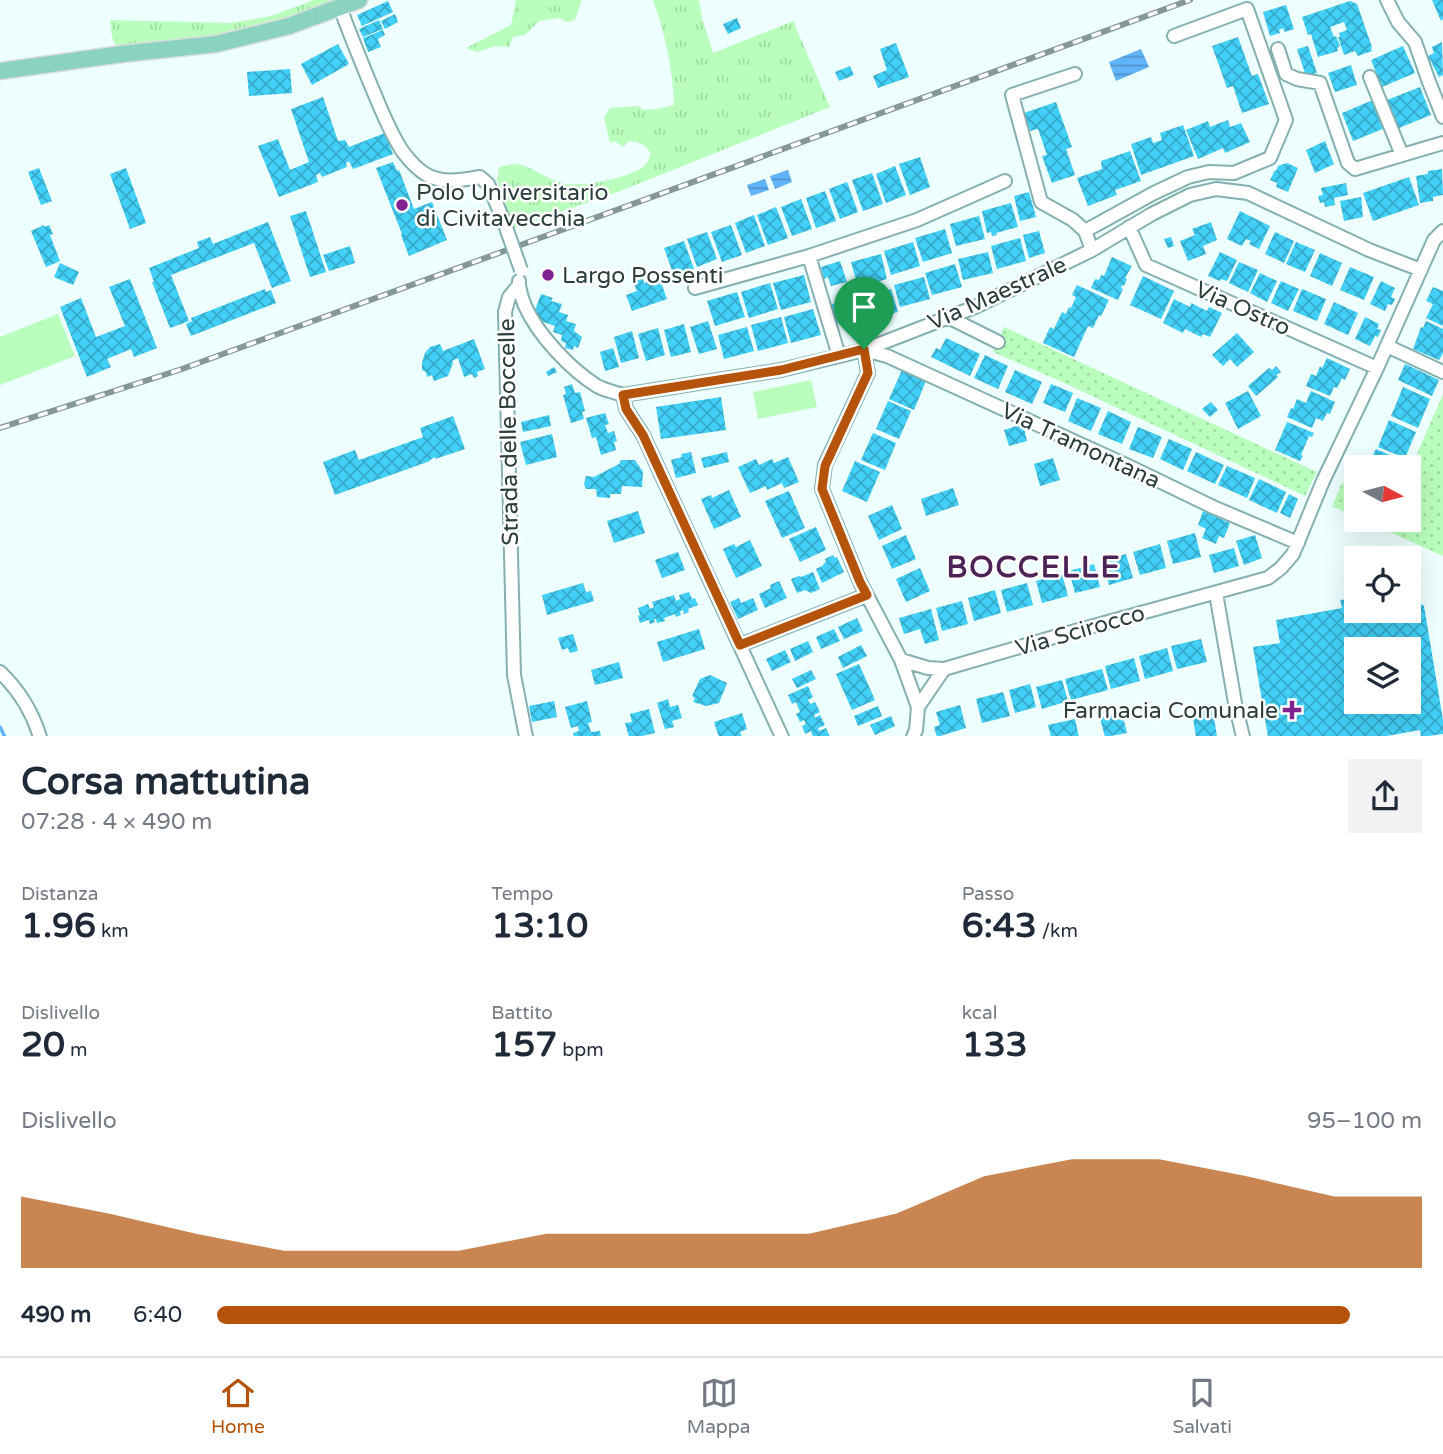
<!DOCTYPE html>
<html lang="it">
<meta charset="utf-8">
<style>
:root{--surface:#fff;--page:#f2f2f3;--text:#1f2937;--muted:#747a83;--line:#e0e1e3;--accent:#b45309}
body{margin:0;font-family:"Varela Round",sans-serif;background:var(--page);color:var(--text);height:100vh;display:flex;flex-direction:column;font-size:26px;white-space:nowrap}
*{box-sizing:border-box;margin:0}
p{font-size:23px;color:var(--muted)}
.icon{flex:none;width:38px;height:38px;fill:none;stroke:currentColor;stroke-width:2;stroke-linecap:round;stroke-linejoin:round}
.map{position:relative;height:736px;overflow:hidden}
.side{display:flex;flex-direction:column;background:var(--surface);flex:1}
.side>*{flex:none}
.needle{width:46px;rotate:97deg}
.tools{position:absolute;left:1344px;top:455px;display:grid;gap:14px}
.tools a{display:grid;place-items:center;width:77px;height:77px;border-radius:0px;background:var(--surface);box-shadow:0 7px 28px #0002;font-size:35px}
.pin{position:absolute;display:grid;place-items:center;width:60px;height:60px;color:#fff;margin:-72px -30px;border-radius:50% 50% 50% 0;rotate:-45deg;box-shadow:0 0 7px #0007}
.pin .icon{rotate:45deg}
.round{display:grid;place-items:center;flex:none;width:74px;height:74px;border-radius:0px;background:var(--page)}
.head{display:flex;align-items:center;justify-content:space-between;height:119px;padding:0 21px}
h1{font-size:38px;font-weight:800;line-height:52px}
.figures{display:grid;grid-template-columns:repeat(3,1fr);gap:10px;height:119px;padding:7px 21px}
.figures div{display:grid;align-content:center}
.figures b{font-size:35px;font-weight:800}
.figures small{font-size:19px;font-weight:400}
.figures p{font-size:19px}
.chart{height:196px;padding:14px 21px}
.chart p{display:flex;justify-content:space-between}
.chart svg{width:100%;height:126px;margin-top:7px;fill:var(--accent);opacity:.7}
ul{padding:0 21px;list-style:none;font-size:23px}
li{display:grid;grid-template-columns:112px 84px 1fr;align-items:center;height:52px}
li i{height:18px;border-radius:9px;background:var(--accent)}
.tab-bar{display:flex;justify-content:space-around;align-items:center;height:98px;border-top:2px solid var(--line);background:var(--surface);font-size:19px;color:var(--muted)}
.tab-bar a{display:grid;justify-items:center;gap:4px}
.tab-bar .selected{color:var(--accent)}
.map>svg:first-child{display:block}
.grass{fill:url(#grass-tufts)}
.park{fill:url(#park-dots)}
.pitch{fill:#bafebd}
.water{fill:url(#water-rules)}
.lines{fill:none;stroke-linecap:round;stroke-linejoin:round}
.stream{stroke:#61b4fa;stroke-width:3.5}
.building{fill:url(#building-cross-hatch);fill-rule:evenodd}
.minor-casing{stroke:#85b0af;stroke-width:16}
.major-casing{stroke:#d9dcdc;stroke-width:19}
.minor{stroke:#fff;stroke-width:12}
.major{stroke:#8ad3be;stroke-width:16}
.rail-casing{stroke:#869797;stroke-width:6}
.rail{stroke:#fff;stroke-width:3.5;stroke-dasharray:10;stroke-linecap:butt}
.minor-bridge-casing{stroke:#85b0af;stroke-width:16;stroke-linecap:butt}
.minor-bridge{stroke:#fff;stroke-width:12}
.route-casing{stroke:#fff;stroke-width:14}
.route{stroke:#b45309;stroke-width:9}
.poi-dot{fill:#802390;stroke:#fff;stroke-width:2.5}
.labels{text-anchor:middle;stroke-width:5;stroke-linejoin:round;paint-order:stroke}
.poi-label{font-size:23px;fill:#2c3d3d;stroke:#fff;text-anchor:start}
.street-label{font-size:23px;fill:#2c3d3d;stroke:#fff}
.district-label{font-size:30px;font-weight:bold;letter-spacing:2px;fill:#4d2256;stroke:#fff}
</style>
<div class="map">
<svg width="1443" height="737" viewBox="0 0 1443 737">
<defs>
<pattern id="grass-tufts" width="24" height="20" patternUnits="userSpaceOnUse" patternTransform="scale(1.75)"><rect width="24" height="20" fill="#bafebd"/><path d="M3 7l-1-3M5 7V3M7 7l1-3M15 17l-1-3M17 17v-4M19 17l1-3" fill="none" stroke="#a0dba3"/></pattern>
<pattern id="park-dots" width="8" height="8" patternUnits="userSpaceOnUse" patternTransform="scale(1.75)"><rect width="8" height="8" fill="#bafebd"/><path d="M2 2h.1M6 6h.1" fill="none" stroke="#a0dba3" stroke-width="1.8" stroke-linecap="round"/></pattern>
<pattern id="water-rules" width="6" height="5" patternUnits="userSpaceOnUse" patternTransform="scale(1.75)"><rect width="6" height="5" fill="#61b4fa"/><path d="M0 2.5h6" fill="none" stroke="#5094cc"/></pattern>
<pattern id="building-cross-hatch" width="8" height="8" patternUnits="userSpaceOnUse" patternTransform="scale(1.75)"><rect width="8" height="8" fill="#42d0f8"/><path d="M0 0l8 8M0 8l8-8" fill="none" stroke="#37aaca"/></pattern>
</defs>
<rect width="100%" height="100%" fill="#edffff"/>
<path class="grass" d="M314,0H332C266,34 189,40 116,46L112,37L110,20L231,23L271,16Z
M516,0H582L575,20L567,22L559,18L539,21L525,35L513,37L509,47L496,46L477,52L466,48L511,25Z
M653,0H699L702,18L713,53L793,21L830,107L620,191L512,229L502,193L497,180L499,167C505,166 510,164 516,164C532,166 546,179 562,183C579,188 634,178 646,164C649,161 649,157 651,154C646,144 639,142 629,141L623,147L615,141L610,143L604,117L610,108L639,106L643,110L657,109L674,105C673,70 665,33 653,0Z"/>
<path class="park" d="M1004,327L1317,472L1305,496L1058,380L993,352Z
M1443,394V556L1363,520H1409V472Z
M1342,483L1356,489V517L1332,506Z"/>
<path class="pitch" d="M58,314L75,356L0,385V337Z
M811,380L817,407L758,419L753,392Z"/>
<path class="water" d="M1141,49L1149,67L1116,81L1109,62Z
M788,170L792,182L775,189L770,176Z
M765,179L769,190L751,196L747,185Z"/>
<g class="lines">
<path class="stream" d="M0,727L5,737"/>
</g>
<path class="building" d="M1432,0H1443V19L1441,21Z
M388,1L393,12L362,26L357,15Z
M1350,1L1357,4L1372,47L1371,48L1372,51L1358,56L1355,51L1344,55L1338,37H1340L1339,33L1347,30L1344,22L1330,27L1334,37L1336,36L1340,46L1337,48L1338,51L1318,57L1311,34L1308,35L1302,17Z
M1286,5L1294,29L1285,32L1283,28L1279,30L1280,33L1270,36L1263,12Z
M395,14L398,22L385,29L381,21Z
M737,18L741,28L728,34L723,24Z
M379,20L383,29L363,37L359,29Z
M383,30L385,35L379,38L378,40L381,47L368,52L363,38Z
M1238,37L1252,76L1258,74L1269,104L1242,113L1233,86L1227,88L1212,46Z
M1442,42L1443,75L1439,77L1428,56L1434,53L1432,47Z
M896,43L909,77L878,88L873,76L887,70L880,49Z
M338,44L349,64L312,85L301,64Z
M1308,46L1317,73L1306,76L1297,49Z
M1403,46L1415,73L1382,87L1371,60Z
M1351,65L1357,85L1335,92L1328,73Z
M850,66L854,75L839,81L835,72Z
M290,69L292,93L249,96L247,72Z
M1420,87L1431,115L1399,128L1387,100Z
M323,97L338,141L345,140L349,147L385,133L393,154L353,169L349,161L346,163L347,167L322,177L320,173L316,175L318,182L279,197L258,146L278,139L290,170L309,162L291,109Z
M1373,100L1385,128L1353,141L1342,113Z
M1056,102L1072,147L1066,149L1075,175L1052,183L1042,156L1047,155L1038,129L1030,131L1024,113Z
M1228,120L1230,127L1241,123L1250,142L1225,153L1223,148L1198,159L1186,130L1208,121L1210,127Z
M1183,125L1194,156L1141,175L1131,144L1151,137L1153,143L1162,140L1160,133Z
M1325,141L1334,164L1315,173L1306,150Z
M1130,151L1141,181L1115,190L1117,195L1088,206L1077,178L1102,169L1101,161Z
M920,157L930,187L910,195L899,164Z
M393,162L397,171L399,170L414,209L432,202L447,240L409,256L401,235L402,234L376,168Z
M1287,163L1298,168L1288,192L1276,187L1277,183L1270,180L1275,170L1276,171L1278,166Z
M895,166L906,195L886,203L876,174Z
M39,168L52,201L41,205L28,172Z
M126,168L146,223L130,229L110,174Z
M1442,169L1443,195L1433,197V201L1420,203L1416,176L1428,174V171Z
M872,173L883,204L863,211L852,180Z
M1409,177L1419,205L1373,221L1363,193Z
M847,182L858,212L840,219L829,189Z
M1346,183L1348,195L1334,198L1335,205L1325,207L1324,202L1320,203L1318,196L1323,195L1321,188Z
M825,191L836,221L816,228L806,198Z
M1029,192L1036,217L1020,221L1014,196Z
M1361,197L1363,217L1344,221L1340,201Z
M801,199L812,229L792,236L781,207Z
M1011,203L1018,227L996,233L997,235L992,236L991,232L987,233L982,211Z
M776,207L788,238L768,245L757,215Z
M306,211L326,272L310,277L290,216Z
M1240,211L1270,226L1259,249L1249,244L1251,241L1246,239L1242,246L1227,239Z
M754,215L765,246L746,253L735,223Z
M979,216L985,239L956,246L950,224Z
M268,222L291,281L272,288L254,243L171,275L189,321L170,328L152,282H154L149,268L199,248L197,242L210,237L213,244Z
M1211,222L1217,240L1203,246L1206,254L1188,261L1180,241L1195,235L1192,229Z
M44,225V227L49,225L53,234L50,235L60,261L46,267L31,231Z
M731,225L742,255L722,262L711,232Z
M945,229L952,253L923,262L915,238Z
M1039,231L1045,253L1029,258L1023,235Z
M707,232L717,259L697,267L687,239Z
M1275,232L1294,241L1284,263L1265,254Z
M1171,237L1174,246L1168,248L1164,239Z
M1020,238L1026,261L997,269L991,246Z
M684,241L694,269L674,276L664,248Z
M913,242L920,266L891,275L884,251Z
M1296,242L1315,250L1305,272L1286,264Z
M350,246L355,263L329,271L323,255Z
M988,252L993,273L963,280L958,259Z
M1220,252L1237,260L1227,281L1221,279L1220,281L1208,276Z
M1320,253L1342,263L1332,286L1310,276Z
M881,254L887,279L858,287L851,262Z
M1112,257L1132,266L1125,278L1127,279L1124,286L1122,285L1121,288L1123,289L1118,300L1091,288L1095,279L1099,280L1101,275L1104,276Z
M840,261L847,282L831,286L828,277L824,279L821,267Z
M1239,262L1258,270L1248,292L1229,283Z
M60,263L79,272L73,285L54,277Z
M955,264L962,287L932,295L925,273Z
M1350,267L1374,277L1364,300L1340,290Z
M1260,273L1277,281L1267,302L1250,293Z
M804,275L811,302L781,310L773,283Z
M1143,276L1174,291L1161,319L1130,305Z
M659,277L667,299L632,311L626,295L637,291L633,282L643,278L644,283Z
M924,277L930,299L900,307L894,285Z
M130,279L157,348L134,357L131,349L107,359L111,367L87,377L60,307L81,298L96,337L125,326L109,287Z
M1281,281L1299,289L1288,311L1271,303Z
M1381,281L1395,288L1391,297L1395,299L1392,305L1388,304L1385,311L1370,304Z
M770,283L778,309L749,318L741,292Z
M1077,285L1109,300L1101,316L1099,315L1093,328L1088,326L1074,357L1043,343L1050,327L1054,329L1062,312L1066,314L1069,307L1071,308L1076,297L1072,295Z
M1433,287L1443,291V326L1426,318L1433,304L1426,301Z
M265,289L266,292L271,290L276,303L191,336L186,324L192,321L191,318Z
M891,289L898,312L868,320L862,297Z
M1302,289L1326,299L1317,321L1293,311Z
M737,292L745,317L715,326L707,301Z
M541,294L553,298L551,301L562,304L559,312L568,315L566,321L576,324L574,331L582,337L578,348L574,346L573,350L565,348L566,343L561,341L562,335L553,332L555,326L532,318Z
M857,297L863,316L835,324L829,305Z
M1174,299L1190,307L1191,303L1207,311L1209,307L1222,313L1210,337L1203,334L1201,337L1185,329L1183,333L1163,323Z
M1334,302L1358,313L1348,335L1324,324Z
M813,309L821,335L791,343L784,317Z
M781,317L788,343L758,351L751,325Z
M1365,317L1379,324L1377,329L1381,330L1378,337L1375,336L1370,346L1355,339Z
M708,321L717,349L699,354L690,327Z
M1426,321L1443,329V353L1439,360L1413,349L1421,327L1423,328Z
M684,324L691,352L671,357L664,330Z
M747,327L754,351L724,359L718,335Z
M658,328L665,355L646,361L638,334Z
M632,331L639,358L621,363L614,337Z
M1237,333L1254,352L1237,367L1230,359L1223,366L1212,355Z
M946,338L980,354L970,376L931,357L936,348L940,350Z
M474,339L485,369L477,372L478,376L474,378L472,374L464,377L458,358L452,361L453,363L448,376L434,381L432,375L427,377L426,372L422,370V363L425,353L430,347L440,344L443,351Z
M613,348L619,367L605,371L600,352Z
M985,355L1008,366L998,389L974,378Z
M1327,358L1350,369L1345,380L1342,378L1337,388L1334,387L1330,396L1306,386L1311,374L1316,376L1320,366L1322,368Z
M1405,364L1439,380L1432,396L1398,380Z
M1276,366L1281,372L1276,375L1278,377L1256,396L1248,386L1269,368L1272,370Z
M554,367L557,372L548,376L546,372Z
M902,370L926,381L914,410L889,399Z
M1015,370L1042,382L1032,404L1005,392Z
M572,384L575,393L580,392L585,411L582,412L584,419L571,423L563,395L566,394L564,387Z
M1051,384L1073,393L1065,412L1043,403Z
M1403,387L1430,399L1418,428L1391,416Z
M1248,391L1261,416L1238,429L1225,403Z
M1311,391L1335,402L1330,414L1327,413L1323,421L1316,418L1312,428L1287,417L1291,408L1293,409L1297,399L1306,403Z
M721,397L726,430L661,439L656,407Z
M1077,398L1101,408L1091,431L1068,421Z
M888,401L911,411L899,439L876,429Z
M1211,402L1218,410L1210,417L1202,409Z
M1108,411L1131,422L1122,444L1098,434Z
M605,413L609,424L605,425L608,433L614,431L617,441L614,442L616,450L601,455L596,437L592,438L586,418Z
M549,415L551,426L523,432L521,422Z
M453,416L465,449L435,459V457L430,460V461L335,495L323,462L355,450L359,460L423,437L420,428Z
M1389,420L1416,432L1405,458L1378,447Z
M1287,422L1314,433L1312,437L1309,436L1301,455L1303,456L1300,461L1275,450Z
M1023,424L1027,441L1009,446L1004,430Z
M1138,427L1162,437L1153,458L1129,449Z
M873,433L896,443L885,470L861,460Z
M552,434L557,457L526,465L520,442Z
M1169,439L1192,449L1183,470L1160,459Z
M1376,449L1406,462L1404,467H1367Z
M691,452L696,473L676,478L671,460L682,457L681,454Z
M727,452L729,462L704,468L701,458Z
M1196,452L1224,465L1215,484L1187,471Z
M788,457L799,482L784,488L782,483L767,490L766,486L750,493L738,467L756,459L759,465L772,459L774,463Z
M1053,458L1060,480L1040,486L1034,464Z
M621,460H635L643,472L642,487L622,486L621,494H610V498L597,497L596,489H586L584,484L586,476L594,477L619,464Z
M855,461L880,472L867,502L842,491Z
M1227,466L1255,478L1247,498L1218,485Z
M1259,479L1286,492L1277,513L1249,500Z
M953,488L959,505L926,516L921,499Z
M729,490L741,517L714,529L701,499L711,495L712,498Z
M789,491L805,528L782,538L765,501Z
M1289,494L1298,499L1290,518L1280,513Z
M892,505L902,529L879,540L868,516Z
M638,511L645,533L614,543L607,521Z
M1203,511L1230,523L1224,538L1219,536L1216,544L1202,538L1206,529L1198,525Z
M816,527L826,550L800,562L789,539Z
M1195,533L1201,557L1173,564L1167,541Z
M906,535L916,559L892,569L882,546Z
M1255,535L1262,558L1244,565L1236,541Z
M750,540L762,566L736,578L723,549L734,544L736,547Z
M1160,544L1166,568L1140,575L1133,552Z
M1234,548L1239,566L1214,573L1209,555Z
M678,552L685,570L662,578L655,560Z
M1126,554L1133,578L1109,585L1102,561Z
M833,555L835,558L837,557L844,572L822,583L816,569L824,565L823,564L826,562L825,559Z
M1094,564L1100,587L1075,593L1069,571Z
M920,568L930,591L906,602L896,579Z
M813,572L820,589L811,593L805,590L797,593L791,579L799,576L801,577Z
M1062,574L1068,596L1042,603L1036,581Z
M779,581L787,598L765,608L759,594L771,588L770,585Z
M583,583L586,592L591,591L594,601L547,615L542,595Z
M1027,583L1033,605L1007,612L1001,590Z
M995,590L1001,613L974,621L968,598Z
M689,592L692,599L695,598L698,605L688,609L689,612L684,614L683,610L680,611L681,615L676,617L675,614L664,618L665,621L657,623L656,619H654L655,622L650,624L649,620L640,623L638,616L640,615L638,608L648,604L650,609L654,607L652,602L674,595L676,601L680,599L679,595Z
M1409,597H1413L1424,606L1443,720V734L1421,737L1420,730L1381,737H1268L1253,647L1280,643L1276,620L1342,608L1340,600L1356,598V611H1409ZM1356,649H1409V702H1356Z
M739,598L741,603L753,598L758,610L738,619L730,602Z
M962,601L968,624L942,631L936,608Z
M931,609L939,640L925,644L920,629L904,634L899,618Z
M857,618L863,631L844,639L838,627Z
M699,629L705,649L663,662L657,642Z
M834,629L840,641L821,649L816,637Z
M573,634L578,651L570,653L568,648L562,650L558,638Z
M1201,639L1207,662L1177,669L1171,646Z
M808,641L813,652L795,661L790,649Z
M861,645L867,656L843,668L838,657Z
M1167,648L1173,671L1145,679L1139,656Z
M785,650L791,662L772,671L766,659Z
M1134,658L1140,681L1111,689L1105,666Z
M619,662L623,678L595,685L591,670Z
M859,664L875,700L852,710L836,674Z
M1102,669L1108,690L1071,700L1065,679Z
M811,670L816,679L797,688L792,679Z
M710,675L727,683L719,703L706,706L693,702L695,698L692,696L700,679Z
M1062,680L1068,701L1042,709L1036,687Z
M1030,684L1036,707L1015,713L1009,690Z
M808,686L813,697L808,700L810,704L815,702L820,712L814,715L815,718L820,715L825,725L818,728L819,731L826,728L830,737H813L811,731L805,734L802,726L806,724L804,720L800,722L796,714L800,712L796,702L792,704L788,695Z
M1003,692L1010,716L982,723L976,699Z
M668,699L670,707L678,705L682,718L672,721L674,727L665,729L657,703Z
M554,701L557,717L532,722L529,706Z
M587,701L592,722L588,723L591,732L600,731L601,737H574L573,733L579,731L578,726L571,728L565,707Z
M1212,704L1217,737H1196L1192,712L1205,710L1204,705Z
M960,705L966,728L937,737L934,727L940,725L936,712Z
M878,706L882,716L858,726L854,716Z
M649,709L655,733L638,737H629L625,723L632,722L630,714Z
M742,713L747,729L740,732L742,737H719L714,722Z
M1122,713L1127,733L1105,737L1100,718Z
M891,716L895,726L875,735L870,725Z
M1075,719L1079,737H1051L1048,725Z"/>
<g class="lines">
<defs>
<path id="minor" d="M1387,0L1398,22L1415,42L1429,82L1443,117
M340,7C350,35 361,61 372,88C381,109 390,133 403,152C409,160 418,170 427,175C444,184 462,180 480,177L488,184L503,219
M1278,49L1286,74L1297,79L1320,83L1348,163L1355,169L1443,143
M1075,74L1012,95L1041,202L1073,220L1085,231L1092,250
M1370,77L1402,155
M1129,227L1146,265L1377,368
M1085,231L1154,193L1188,177L1209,172L1234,173L1270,158L1286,120L1247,9L1174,36
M809,256L839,356
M519,281V285L509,297L505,312L514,675L526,737
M519,285C520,292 522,299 525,306C538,335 570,369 597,386C604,390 614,392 623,395L781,370L864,350L975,307L1092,250L1152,214L1190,195L1216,189L1248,193L1369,250L1421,270
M695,288L809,256L917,220L1005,181
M948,317L998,342
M1387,346L1443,372
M623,395L626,409L643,435L782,737
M1216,593L1235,703L1243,737
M740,645L867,595
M901,660L928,668L944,669L1061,635L1268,578L1281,568L1293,554L1323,481L1377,368L1434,240L1443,231
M0,672C19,690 32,711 40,737
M918,707L944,669
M913,737L916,730L918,707L901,660L860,582L822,489L825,465L868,373L864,350L887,356L1124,464L1213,507L1298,543"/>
<path id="major" d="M0,71L122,54L216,44L289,26L359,0"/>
</defs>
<use href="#minor" class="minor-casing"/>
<use href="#major" class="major-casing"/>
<use href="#minor" class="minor"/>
<use href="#major" class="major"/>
<defs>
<path id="rail" d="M0,428L182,369L1190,0"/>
</defs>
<use href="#rail" class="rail-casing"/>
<use href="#rail" class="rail"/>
<defs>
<path id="minor-bridge" d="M503,219L521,270"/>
</defs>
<use href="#minor-bridge" class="minor-bridge-casing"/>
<use href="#minor-bridge" class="minor-bridge"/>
</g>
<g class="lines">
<defs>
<path id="route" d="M864,349L868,373L825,466L822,489L860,582L867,595L740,645L643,435L626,409L623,395L781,370Z"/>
</defs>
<use href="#route" class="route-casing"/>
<use href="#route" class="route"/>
</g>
<g class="poi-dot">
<circle cx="402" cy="205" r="7"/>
<circle cx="548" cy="275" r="7"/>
<path d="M1288.5 699.5h7v7h7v7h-7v7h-7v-7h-7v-7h7z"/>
</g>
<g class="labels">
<g class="poi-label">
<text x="416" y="200">Polo Universitario<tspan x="416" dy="26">di Civitavecchia</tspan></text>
<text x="562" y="283">Largo Possenti</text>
<text x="1278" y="718" text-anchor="end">Farmacia Comunale</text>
</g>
<g class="street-label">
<text transform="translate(997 293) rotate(-24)" y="8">Via Maestrale</text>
<text transform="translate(1243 308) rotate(24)" y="8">Via Ostro</text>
<text transform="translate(508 432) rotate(-91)" y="8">Strada delle Boccelle</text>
<text transform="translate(1081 445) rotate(25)" y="8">Via Tramontana</text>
<text transform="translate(1080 630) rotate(-16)" y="8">Via Scirocco</text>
</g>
<g class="district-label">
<text x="1034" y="577">BOCCELLE</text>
</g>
</g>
</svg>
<div class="tools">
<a><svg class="needle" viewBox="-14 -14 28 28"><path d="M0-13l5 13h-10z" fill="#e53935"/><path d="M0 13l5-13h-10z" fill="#747a83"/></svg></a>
<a><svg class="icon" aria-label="locate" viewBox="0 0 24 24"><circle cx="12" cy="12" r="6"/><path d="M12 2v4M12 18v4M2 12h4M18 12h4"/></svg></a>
<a><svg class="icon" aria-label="layers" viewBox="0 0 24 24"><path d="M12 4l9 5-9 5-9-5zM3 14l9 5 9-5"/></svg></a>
</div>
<div class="pin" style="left:864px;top:349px;background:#1e9e55"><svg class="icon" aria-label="arrive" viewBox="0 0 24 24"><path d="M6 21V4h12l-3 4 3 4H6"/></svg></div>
</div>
<section class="side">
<div class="head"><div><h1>Corsa mattutina</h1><p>07:28 · 4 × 490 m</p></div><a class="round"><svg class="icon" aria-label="share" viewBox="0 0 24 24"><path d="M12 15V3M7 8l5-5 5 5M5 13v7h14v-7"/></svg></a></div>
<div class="figures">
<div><p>Distanza</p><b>1.96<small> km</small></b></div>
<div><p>Tempo</p><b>13:10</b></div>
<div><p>Passo</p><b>6:43<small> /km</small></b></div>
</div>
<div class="figures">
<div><p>Dislivello</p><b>20<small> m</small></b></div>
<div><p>Battito</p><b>157<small> bpm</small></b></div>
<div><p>kcal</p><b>133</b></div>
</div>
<div class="chart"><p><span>Dislivello</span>95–100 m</p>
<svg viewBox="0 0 160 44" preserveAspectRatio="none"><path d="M0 44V19L10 25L20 32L30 38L40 38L50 38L60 32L70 32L80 32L90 32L100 25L110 12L120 6L130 6L140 12L150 19L160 19V44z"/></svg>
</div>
<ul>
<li><b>490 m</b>6:40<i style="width:94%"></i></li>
</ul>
</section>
<nav class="tab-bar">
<a class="selected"><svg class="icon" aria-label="home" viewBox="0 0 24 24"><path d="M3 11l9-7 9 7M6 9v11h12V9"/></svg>Home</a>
<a><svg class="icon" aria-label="map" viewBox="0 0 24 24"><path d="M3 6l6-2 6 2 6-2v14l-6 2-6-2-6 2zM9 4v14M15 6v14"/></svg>Mappa</a>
<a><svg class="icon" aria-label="saved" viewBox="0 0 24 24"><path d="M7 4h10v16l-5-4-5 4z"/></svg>Salvati</a>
</nav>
